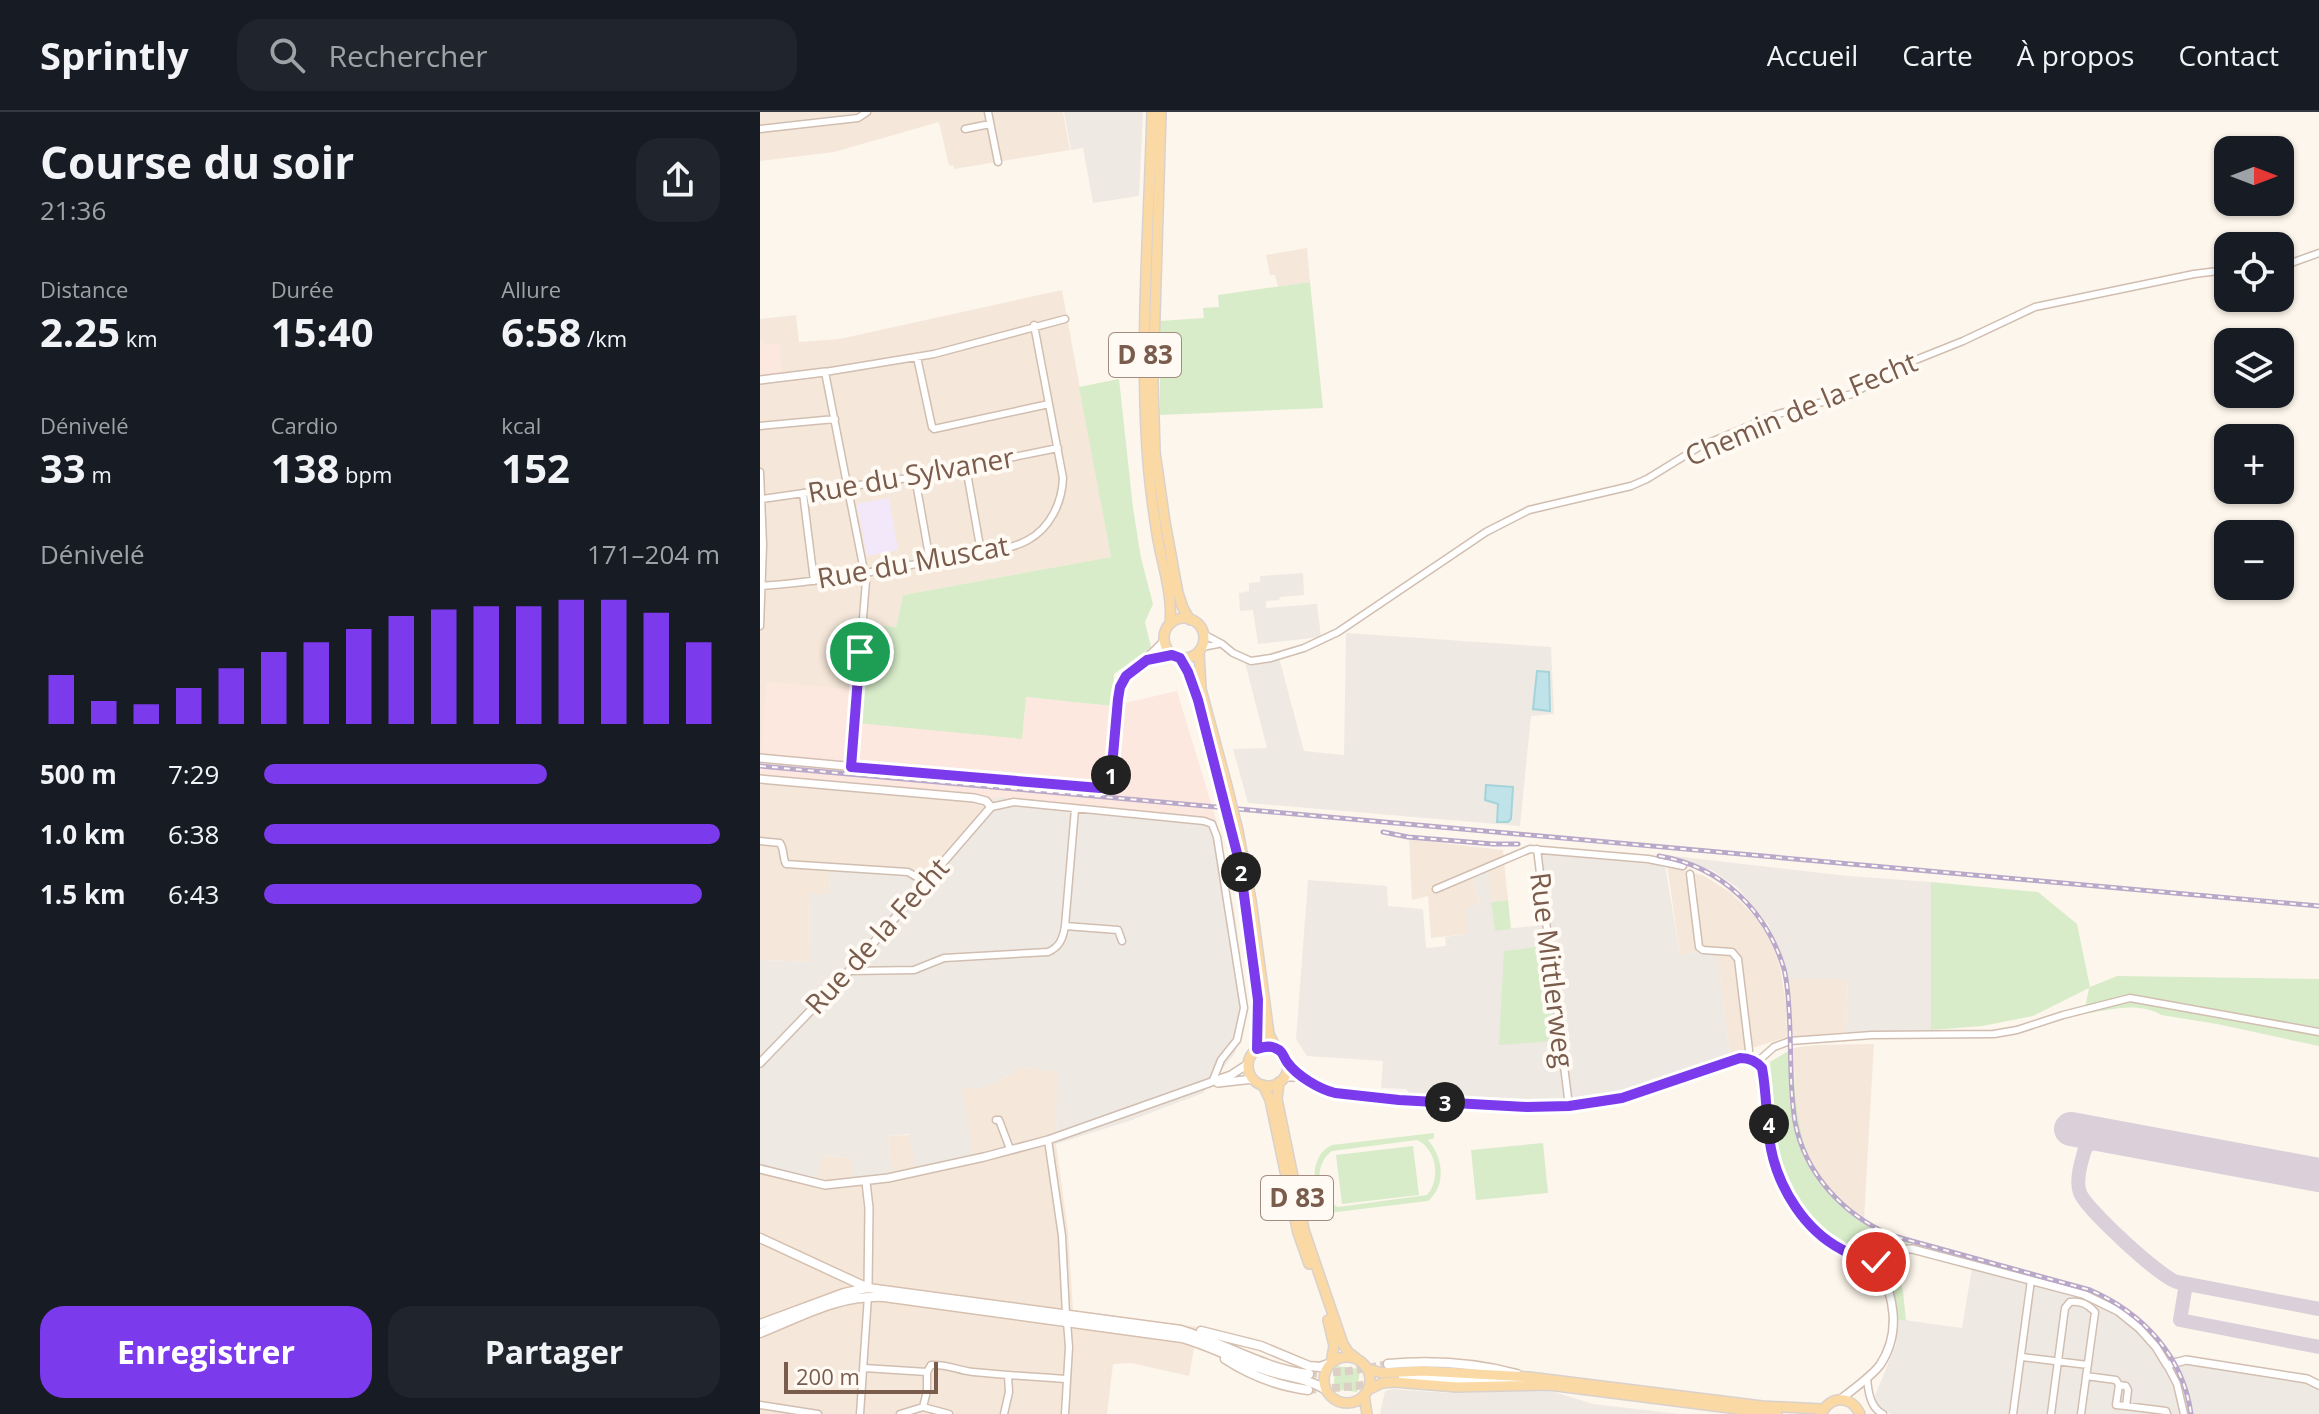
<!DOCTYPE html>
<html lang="fr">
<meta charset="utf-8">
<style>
:root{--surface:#171b24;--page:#20242c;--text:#f1f3f6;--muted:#9ea1a6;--line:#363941;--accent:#7c3aed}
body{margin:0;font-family:"Open Sans",sans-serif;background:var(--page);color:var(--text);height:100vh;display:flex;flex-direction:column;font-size:30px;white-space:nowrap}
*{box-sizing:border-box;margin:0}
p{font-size:26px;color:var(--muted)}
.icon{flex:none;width:44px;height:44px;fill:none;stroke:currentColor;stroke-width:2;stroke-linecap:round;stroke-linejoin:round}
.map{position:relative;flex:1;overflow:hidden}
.drawer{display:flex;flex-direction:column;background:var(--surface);width:760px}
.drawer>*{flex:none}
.needle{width:52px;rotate:90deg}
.fabs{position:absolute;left:1454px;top:24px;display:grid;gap:16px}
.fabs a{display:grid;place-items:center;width:80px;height:80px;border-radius:16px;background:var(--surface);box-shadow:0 2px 6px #0004;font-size:40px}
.scale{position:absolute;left:24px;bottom:20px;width:154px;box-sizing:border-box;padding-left:8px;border:4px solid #7a5c4d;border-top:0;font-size:22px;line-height:28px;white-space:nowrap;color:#7a5c4d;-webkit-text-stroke:6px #fffaf3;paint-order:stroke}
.pin{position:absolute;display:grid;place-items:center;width:68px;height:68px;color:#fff;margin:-34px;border:4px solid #fff;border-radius:50%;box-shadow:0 2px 8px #0007}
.km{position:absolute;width:40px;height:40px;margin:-20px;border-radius:50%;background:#222;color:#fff;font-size:22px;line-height:40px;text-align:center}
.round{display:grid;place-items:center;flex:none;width:84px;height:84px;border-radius:24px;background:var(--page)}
.head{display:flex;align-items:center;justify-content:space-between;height:136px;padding:0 40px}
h1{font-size:44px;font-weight:700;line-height:60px}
.metrics{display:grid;grid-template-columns:repeat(3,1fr);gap:12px;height:136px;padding:8px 40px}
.metrics div{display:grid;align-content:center}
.metrics b{font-size:40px;font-weight:700}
.metrics small{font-size:22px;font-weight:400}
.metrics p{font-size:22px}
.chart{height:224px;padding:16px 40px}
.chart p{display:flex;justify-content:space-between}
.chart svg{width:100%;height:144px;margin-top:8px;stroke:var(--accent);stroke-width:6}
.button{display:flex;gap:16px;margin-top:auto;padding:16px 40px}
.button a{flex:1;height:92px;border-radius:24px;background:var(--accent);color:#fff;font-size:32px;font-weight:700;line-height:92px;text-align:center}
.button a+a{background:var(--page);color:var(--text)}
ul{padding:0 40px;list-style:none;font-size:26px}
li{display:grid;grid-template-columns:128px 96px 1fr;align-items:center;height:60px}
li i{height:20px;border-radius:10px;background:var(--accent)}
header{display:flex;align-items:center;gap:48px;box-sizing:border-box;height:112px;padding:0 40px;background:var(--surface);border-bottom:2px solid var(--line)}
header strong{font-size:38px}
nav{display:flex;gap:44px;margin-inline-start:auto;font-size:28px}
.search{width:560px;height:72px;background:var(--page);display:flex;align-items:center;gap:20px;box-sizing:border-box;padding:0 28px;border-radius:24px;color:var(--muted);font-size:30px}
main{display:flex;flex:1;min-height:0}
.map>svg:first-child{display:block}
.residential{fill:#f5e8da}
.commercial{fill:#fde8e0}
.industrial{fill:#efe9e4}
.education{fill:#f3e8fa}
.green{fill:#d8ecc9;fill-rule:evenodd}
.water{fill:#bfe3e8;stroke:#a5d3da;stroke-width:2}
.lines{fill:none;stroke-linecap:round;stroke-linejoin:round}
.taxiway{stroke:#dbcfda;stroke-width:14}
.runway{stroke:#dbcfda;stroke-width:34}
.secondary-tunnel{stroke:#dcd0c4;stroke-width:8;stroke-dasharray:8 4;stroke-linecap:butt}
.minor-casing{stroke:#d1beb0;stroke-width:9}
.tertiary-casing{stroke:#d1beb0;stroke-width:10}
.secondary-casing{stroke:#d6c0b0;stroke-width:11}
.primary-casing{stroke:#dad1cd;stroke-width:12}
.minor{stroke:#fff;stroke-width:6}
.tertiary{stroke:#fff;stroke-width:7}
.secondary{stroke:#fff;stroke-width:8}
.primary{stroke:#fbd9a5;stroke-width:9}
.rail-casing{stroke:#b9a8c9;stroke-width:5}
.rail{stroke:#fffaf3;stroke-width:2;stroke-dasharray:6;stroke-linecap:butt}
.primary-bridge-casing{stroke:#dad1cd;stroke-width:12;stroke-linecap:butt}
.primary-bridge{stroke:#fbd9a5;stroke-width:9}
.route-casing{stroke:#fff;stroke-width:16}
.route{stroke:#7c3aed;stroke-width:10}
.labels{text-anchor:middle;stroke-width:8;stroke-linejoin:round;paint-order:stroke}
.shield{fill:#fffaf3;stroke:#a28b7f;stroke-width:2}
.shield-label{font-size:26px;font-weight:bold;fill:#7a5c4d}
.street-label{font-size:28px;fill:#7a5c4d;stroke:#fffaf3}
</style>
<header>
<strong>Sprintly</strong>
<div class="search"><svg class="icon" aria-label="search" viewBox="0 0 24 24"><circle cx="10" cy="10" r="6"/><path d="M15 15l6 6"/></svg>Rechercher</div>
<nav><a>Accueil</a><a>Carte</a><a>À propos</a><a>Contact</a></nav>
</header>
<main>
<section class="drawer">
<div class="head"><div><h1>Course du soir</h1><p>21:36</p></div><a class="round"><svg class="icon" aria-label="share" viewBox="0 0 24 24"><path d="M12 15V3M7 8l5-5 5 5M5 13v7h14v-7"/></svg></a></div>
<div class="metrics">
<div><p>Distance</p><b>2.25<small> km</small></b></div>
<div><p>Durée</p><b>15:40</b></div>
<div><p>Allure</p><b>6:58<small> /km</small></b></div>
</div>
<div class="metrics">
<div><p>Dénivelé</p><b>33<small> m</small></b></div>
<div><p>Cardio</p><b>138<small> bpm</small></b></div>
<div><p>kcal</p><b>152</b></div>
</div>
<div class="chart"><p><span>Dénivelé</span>171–204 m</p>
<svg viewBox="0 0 160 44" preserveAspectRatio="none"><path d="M5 44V29M15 44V37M25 44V38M35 44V33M45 44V27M55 44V22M65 44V19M75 44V15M85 44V11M95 44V9M105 44V8M115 44V8M125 44V6M135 44V6M145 44V10M155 44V19"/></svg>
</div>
<ul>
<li><b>500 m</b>7:29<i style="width:62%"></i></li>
<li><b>1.0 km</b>6:38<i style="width:100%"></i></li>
<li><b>1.5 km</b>6:43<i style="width:96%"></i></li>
</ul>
<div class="button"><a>Enregistrer</a><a>Partager</a></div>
</section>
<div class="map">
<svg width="1559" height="1302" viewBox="0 0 1559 1302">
<rect width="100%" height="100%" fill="#fdf6ec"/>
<path class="residential" d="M0,0H303L310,38L194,57L193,53L189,54L179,10L74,40L0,49Z
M547,136L550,170L518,175L515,163H510L506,143Z
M302,178L351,445L143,483L136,515L107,512L99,578L0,646V207L36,203L39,230L79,227Z
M0,663L236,685L164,765L70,759L69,782H50L49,850L0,848Z
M649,727L743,738L748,788L731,790L727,759L713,766L720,793L708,822L671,826L668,784L652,788Z
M907,753L944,764L970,780L995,804L1012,830L1020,854L1026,893L1027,925L970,943L957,842L941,839L920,843Z
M1028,867H1088L1086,920L1033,925Z
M1114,932L1104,1107L1089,1097L1072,1080L1058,1061L1047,1040L1037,1006L1033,936L1055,933Z
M263,955L298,960L296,1032L308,1119L313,1198L438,1215L429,1264L371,1251L353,1252L347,1302H0V1055L61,1043L90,1046L131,1060L128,1024L210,1020L201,975L224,976Z"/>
<path class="commercial" d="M3,227L4,233L19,231L22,261L0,263V228Z
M6,570L99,578L262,625L266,585L352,594L417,579L456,707L0,663Z"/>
<path class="industrial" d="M304,0H383L379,84L333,91L323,36L311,38Z
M543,461L544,483L520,485L519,488L506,489V496L557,492L561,525L498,532L493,498L480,499L479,481L489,479V471L500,470V464Z
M586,521L791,535L794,602L771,604L760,714L488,691L473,637L507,636L484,547L518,542L544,639L584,643Z
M236,685L456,707L474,798L488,897L475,941L443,981L369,1009L296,1032L297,960L263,955L224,976H202L210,1020L211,1043L155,1055L149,1022L128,1024L131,1061L94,1065L90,1046L62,1043L56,1070L0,1055V848L49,850L50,782H69L70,759L164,765Z
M776,740L905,753L920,843L941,839L957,841L970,943L861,980L807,990L649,981L646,977L621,976L623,949L547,944L536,927L548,768L627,774L628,794L663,797L666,836L686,834L685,825L708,822L706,795L720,792L713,766L728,759L735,818L783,813Z
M914,744L1088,764L1171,770V918L1086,920L1088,867H1028L1022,844L1008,812L978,776L953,759Z
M1212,1156L1322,1184L1357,1203L1378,1219L1398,1241L1543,1269L1559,1275V1302H1132L1120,1298L1115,1284L1136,1232L1137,1207L1202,1216Z
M632,1277L689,1281L788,1278L833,1292L920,1302H620L625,1279Z"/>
<path class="education" d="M129,386L138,438L107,444L97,392Z"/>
<path class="green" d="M550,170L563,296L400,303V209L444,206L443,196L459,195L458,183Z
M359,267L373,396L381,446L393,492L385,510L391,535L354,562L352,594L266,585L262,627L97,611L107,512L136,515L143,483L351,445L319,275Z
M1171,770L1278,780L1317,812L1330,875L1357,864L1559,867V934L1457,912L1401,903C1380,889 1347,898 1324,902L1329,876L1273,904L1222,914L1171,918Z
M748,788L751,817L735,819L731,790Z
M786,834L795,929L739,933L744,839Z
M1033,936C1035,999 1038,1064 1096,1103C1112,1113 1130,1119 1147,1127L1151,1141L1141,1143L1135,1150L1143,1179L1146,1209L1137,1207L1135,1183L1125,1157L1059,1113L1038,1086L1018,1042L1010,950Z
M674,1021V1026L668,1028C683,1045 687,1073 668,1089L568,1101C567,1093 562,1093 559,1085C551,1067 553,1041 572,1033ZM657,1028C677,1037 681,1067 667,1083L578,1095C556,1087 553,1052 572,1039Z
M783,1031L788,1081L716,1088L711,1038Z
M653,1034L659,1083L582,1092L576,1043Z
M576,1254L600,1257L597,1280L573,1277Z"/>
<path class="water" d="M777,559L789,560L790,599L773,597Z
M726,673L753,675L751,707L748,710H737L738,692L725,688Z"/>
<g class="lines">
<path class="taxiway" d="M1351,1024C1337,1024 1326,1029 1323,1044C1320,1054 1316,1071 1320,1081C1327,1098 1400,1165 1417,1170L1559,1197
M1426,1172L1420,1208L1559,1235"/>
<path class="runway" d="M1311,1017L1559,1063"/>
<path class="secondary-tunnel" d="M549,1262L590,1259L628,1252
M548,1278L597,1274L643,1265"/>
<defs>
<path id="minor" d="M228,0L238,50
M0,17L98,6L107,0
M205,17L230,12
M1520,155L1559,141
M157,245L172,315L174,317L289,292
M0,314L75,307
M206,355L221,440
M155,365L170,449
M43,381L54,469
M2,387L155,365L298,336
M0,474C64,470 127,457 190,446C215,442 246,440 268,428C290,416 302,391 303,366L274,213
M0,514L3,433L0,360
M443,522L462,532L473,541L491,549L511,546L544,536L578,520L726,420L769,398L871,374L887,367L939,335L1018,302L1092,282L1143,253L1203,229L1275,195L1434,162L1458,159L1468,160
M442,535L458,532
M91,655L106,469L65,260L174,242L305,207
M231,695L254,690L444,709L452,712L457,725L484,896L477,928L461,948L453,968
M0,729L20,731C25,739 22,745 26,752L148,760L165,770
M777,737L809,994
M930,762L939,835L943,838L972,840L978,847L989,938L987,946
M676,777L770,737L888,747L923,754
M305,814L358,818L362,829
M89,859L154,858L184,846L288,840C300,835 303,826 305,814L315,697
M997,950L1014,935L1030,929L1112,923L1234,922L1257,918L1303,903L1370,886L1559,920
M236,1008H239L250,1037
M288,1028L302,1124L306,1202
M1262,1245L1328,1253
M1407,1253L1417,1272L1424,1302
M104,1256L167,1260L171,1253C189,1252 195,1258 213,1260C244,1263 276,1265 307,1267
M1326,1264L1356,1268L1359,1273L1366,1274L1368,1278L1366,1294L1406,1299L1407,1302
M1107,1266C1108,1278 1110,1296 1123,1302
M1359,1273L1356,1293L1366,1294
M0,1293L58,1302
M163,1295L167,1279V1260
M100,1302L108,1184
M140,1302L163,1295L189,1302
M244,1302L249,1280L248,1264
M305,1302L309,1235L307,1210
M1253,1302L1271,1168
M1291,1302L1305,1196L1310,1190C1322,1189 1327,1192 1335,1200L1321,1302"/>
<path id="tertiary" d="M0,268L65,260
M389,548L412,543
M0,646L236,668L345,675L351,666L360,575C370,557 390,545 404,529
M0,667L214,686L226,689L231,695L89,859L0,951
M527,950L544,965L575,981L639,988L767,995L809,994L862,986L980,946C990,946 996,949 1002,956C1008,982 1006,1011 1011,1037C1021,1084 1061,1140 1110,1151C1125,1149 1136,1136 1152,1137L1323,1182L1358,1199L1379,1216L1396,1235L1407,1253L1426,1248L1547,1267L1559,1273
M524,965H544
M458,971L493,967
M0,1057L65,1073L128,1066L224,1045L288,1028L471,963L488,952
M106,1070L109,1096L108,1176
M1081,1287C1092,1278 1112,1264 1120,1253C1142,1220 1134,1182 1116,1150"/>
<path id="secondary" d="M0,1126L108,1176L421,1218C464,1231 504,1257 549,1262
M0,1212L84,1181L107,1176
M441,1219L501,1234L549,1254L560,1255L571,1251
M0,1221C43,1204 77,1183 124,1185L422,1226C451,1234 477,1249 505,1258C525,1265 548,1266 566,1278
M465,1247C491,1264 518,1274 548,1278
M628,1252C671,1248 716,1251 757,1262
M643,1265L762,1270"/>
<path id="primary" d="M392,0C389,112 380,225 387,337C389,367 393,398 398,428C403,455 413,484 410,512
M401,0L393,270L395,340L405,410L418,481L423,496L430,508
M404 526a20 20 0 1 1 40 0a20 20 0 1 1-40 0Z
M439,540L441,577L467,674
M420,546L428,560L440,599
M478,719L491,788L509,922L516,936
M490,826L499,903L497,937
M488 954a20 20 0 1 1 40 0a20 20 0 1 1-40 0Z
M519,970L517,987L544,1118L583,1232L589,1241L596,1246
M503,973L510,988L538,1121L549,1152
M568,1208L574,1234L571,1251
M564 1268a23 23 0 1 1 46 0a23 23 0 1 1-46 0Z
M608,1257L622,1261L662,1259L769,1265L1002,1294L1063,1297
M608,1278L622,1271L634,1270L696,1275L789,1273L1017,1302
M604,1283L607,1302
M1061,1302C1071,1283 1091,1283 1100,1302"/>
</defs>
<use href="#minor" class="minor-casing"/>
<use href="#tertiary" class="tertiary-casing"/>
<use href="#secondary" class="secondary-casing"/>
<use href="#primary" class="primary-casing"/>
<use href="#minor" class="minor"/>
<use href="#tertiary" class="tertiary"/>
<use href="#secondary" class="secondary"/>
<use href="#primary" class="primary"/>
<defs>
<path id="rail" d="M0,654L1559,794
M623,720L648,725L733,732H758
M899,744C930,749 958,763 980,784C1001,804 1016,830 1024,857C1029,877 1029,899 1030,919C1031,949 1030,980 1035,1010C1045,1062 1083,1102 1130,1123L1330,1178C1383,1201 1423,1244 1431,1302"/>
</defs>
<use href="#rail" class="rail-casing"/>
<use href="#rail" class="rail"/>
<defs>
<path id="primary-bridge" d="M467,674L478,719"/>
</defs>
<use href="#primary-bridge" class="primary-bridge-casing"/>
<use href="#primary-bridge" class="primary-bridge"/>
</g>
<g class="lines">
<defs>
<path id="route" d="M100,540L91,655L340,676L348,674L351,666L358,587L360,575L366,564L387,548L412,543L420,546L428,560L438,588L480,753L498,888L497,937C503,935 509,933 515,936C523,939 523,944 527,950C537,964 559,977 575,981L639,988L767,995L809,994L862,986L980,946C990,946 996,949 1002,956C1007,982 1006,1010 1011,1037C1019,1077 1045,1118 1081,1137C1092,1143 1103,1151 1116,1150"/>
</defs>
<use href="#route" class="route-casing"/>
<use href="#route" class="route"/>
</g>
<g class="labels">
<g class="shield">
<rect x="349" y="221" width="72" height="44" rx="6"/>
<rect x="501" y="1064" width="72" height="44" rx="6"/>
</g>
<g class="shield-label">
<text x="385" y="252">D 83</text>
<text x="537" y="1095">D 83</text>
</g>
<g class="street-label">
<text transform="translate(1041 297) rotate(-23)" y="10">Chemin de la Fecht</text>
<text transform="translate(151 363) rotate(-10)" y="10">Rue du Sylvaner</text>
<text transform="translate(153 450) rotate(-10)" y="10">Rue du Muscat</text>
<text transform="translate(117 824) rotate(-48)" y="10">Rue de la Fecht</text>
<text transform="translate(792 858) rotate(83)" y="10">Rue Mittlerweg</text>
</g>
</g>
</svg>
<div class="fabs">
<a><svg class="needle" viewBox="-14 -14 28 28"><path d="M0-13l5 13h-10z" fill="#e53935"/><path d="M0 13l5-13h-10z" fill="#9ea1a6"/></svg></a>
<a><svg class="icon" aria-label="locate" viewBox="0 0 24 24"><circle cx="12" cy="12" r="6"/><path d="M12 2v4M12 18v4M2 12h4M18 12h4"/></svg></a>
<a><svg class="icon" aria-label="layers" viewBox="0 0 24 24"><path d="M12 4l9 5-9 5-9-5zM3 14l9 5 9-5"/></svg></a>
<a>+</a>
<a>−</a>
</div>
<div class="scale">200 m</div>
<div class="pin" style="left:100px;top:540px;background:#1e9e55"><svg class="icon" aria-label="arrive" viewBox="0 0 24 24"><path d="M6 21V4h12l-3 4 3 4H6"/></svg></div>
<div class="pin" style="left:1116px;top:1150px;background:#d93025"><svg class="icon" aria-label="check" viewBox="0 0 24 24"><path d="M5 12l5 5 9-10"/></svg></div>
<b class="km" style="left:351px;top:663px">1</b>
<b class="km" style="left:481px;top:760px">2</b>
<b class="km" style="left:685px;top:990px">3</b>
<b class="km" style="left:1009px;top:1012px">4</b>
</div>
</main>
